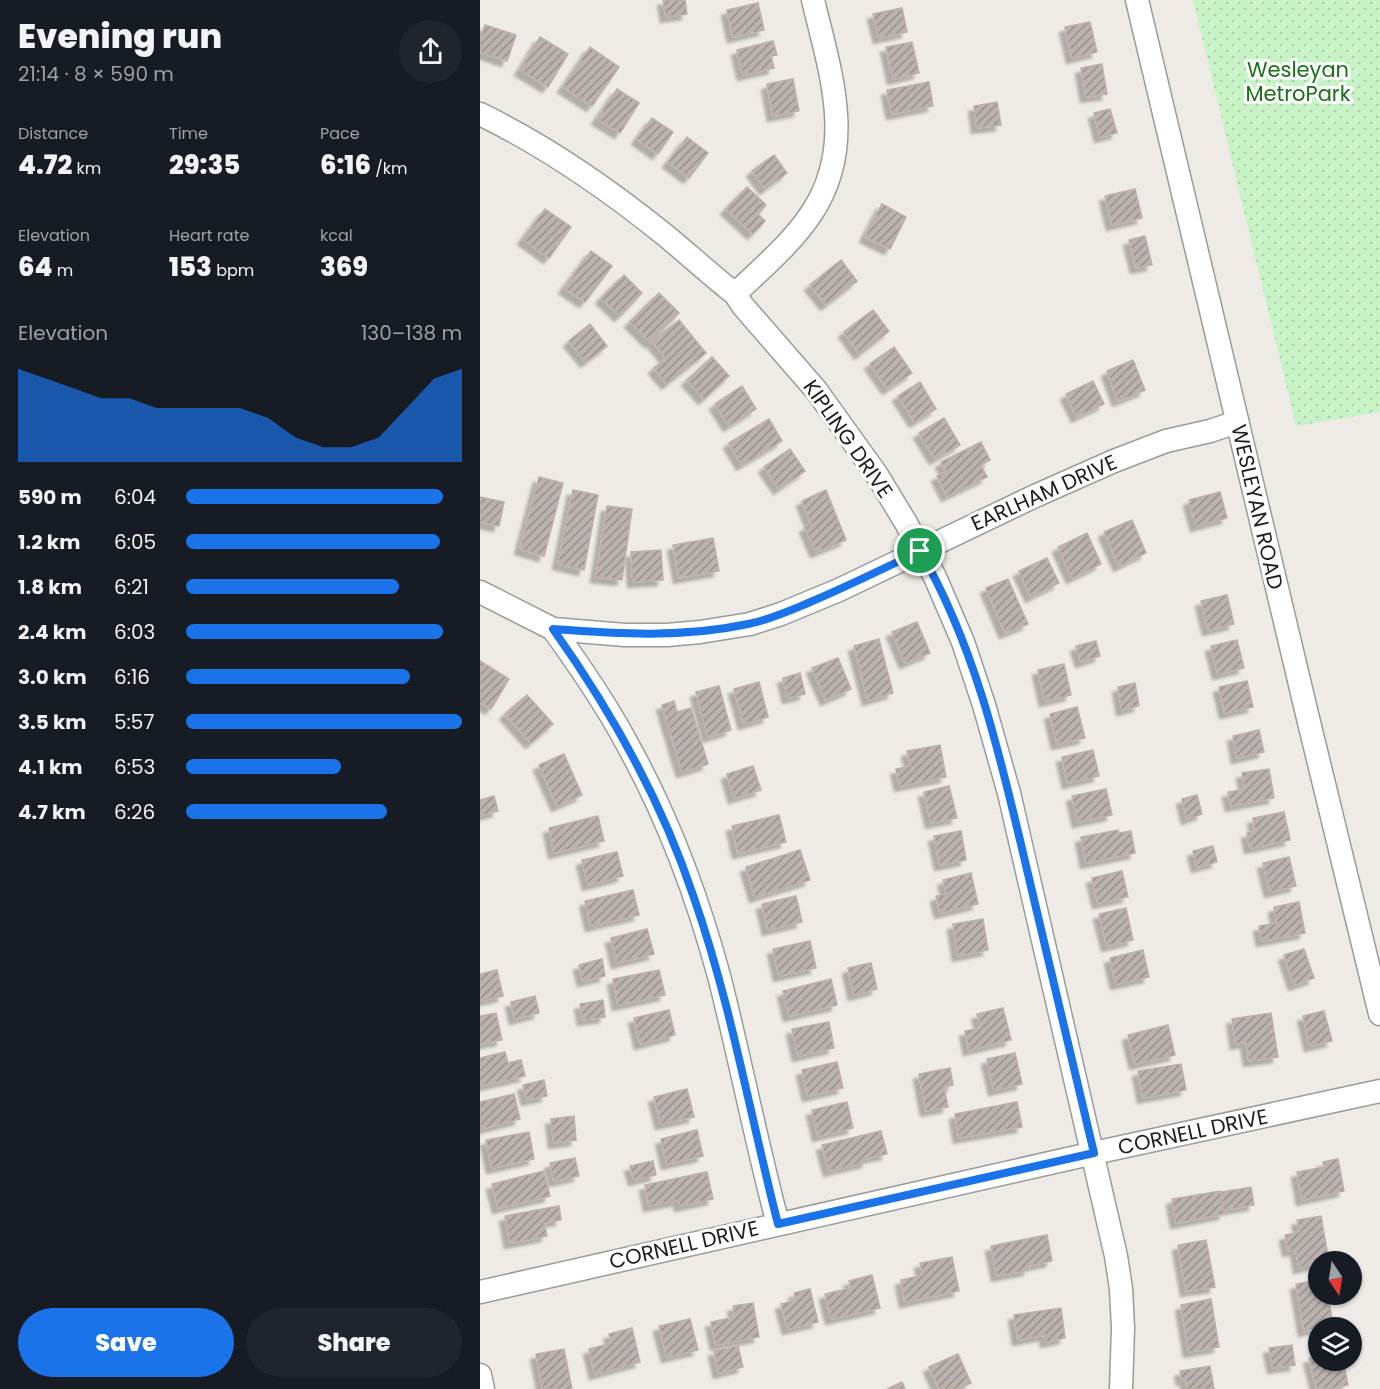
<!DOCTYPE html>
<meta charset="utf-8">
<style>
:root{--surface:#171b24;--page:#20242c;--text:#f1f3f6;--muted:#9ea1a6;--accent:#1a73e8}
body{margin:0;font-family:Poppins,sans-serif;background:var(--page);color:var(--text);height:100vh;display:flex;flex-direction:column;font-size:22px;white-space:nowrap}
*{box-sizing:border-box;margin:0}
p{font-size:20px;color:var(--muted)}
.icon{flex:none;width:33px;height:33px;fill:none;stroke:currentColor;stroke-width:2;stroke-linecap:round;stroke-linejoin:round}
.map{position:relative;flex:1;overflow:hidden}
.panel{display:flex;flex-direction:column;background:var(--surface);width:480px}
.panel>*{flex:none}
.needle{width:39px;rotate:168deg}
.fabs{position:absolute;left:828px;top:1251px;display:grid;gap:12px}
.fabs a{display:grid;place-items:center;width:54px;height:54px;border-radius:50%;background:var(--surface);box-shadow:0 2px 4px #0004;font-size:30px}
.pin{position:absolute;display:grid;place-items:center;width:51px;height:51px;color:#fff;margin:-26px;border:3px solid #fff;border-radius:50%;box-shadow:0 2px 6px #0007}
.round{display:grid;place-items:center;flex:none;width:63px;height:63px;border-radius:32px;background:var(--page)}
.summary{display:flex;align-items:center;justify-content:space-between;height:102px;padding:0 18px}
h1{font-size:33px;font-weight:800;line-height:45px}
.metrics{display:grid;grid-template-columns:repeat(3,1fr);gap:9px;height:102px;padding:6px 18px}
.metrics div{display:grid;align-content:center}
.metrics b{font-size:26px;font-weight:800}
.metrics small{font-size:16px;font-weight:400}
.metrics p{font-size:16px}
.chart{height:168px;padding:12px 18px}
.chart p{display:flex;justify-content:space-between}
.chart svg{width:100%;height:108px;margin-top:6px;fill:var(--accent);opacity:.7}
.action{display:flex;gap:12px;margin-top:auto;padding:12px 18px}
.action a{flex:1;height:69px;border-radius:36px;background:var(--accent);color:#fff;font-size:24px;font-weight:800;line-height:69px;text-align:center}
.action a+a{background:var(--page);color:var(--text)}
ul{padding:0 18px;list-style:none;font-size:20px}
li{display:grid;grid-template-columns:96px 72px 1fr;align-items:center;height:45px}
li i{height:15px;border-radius:8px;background:var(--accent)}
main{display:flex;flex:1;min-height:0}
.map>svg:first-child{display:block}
.park{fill:url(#park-dots)}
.building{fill:url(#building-hatch);stroke:#beb0a9;stroke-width:1.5;filter:url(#shadow)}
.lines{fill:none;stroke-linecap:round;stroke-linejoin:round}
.minor-casing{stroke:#9b9b9b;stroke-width:25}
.minor{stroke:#fff;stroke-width:22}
.route-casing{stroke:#fff;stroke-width:12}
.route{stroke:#1a73e8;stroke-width:8}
.labels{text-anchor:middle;stroke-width:6;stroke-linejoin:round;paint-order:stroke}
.park-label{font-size:21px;fill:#1a7018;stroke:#fff}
.street-label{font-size:21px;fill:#1e1e1e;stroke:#fff}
</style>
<main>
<section class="panel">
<div class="summary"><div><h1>Evening run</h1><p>21:14 · 8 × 590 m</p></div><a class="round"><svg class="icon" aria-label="share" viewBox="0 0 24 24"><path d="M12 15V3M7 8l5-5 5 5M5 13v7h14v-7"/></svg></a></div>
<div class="metrics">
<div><p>Distance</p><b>4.72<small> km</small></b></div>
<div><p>Time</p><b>29:35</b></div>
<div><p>Pace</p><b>6:16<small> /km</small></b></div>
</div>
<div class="metrics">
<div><p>Elevation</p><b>64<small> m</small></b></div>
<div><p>Heart rate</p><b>153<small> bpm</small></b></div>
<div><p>kcal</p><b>369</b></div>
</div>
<div class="chart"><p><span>Elevation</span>130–138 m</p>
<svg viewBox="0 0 160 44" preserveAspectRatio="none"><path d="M0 44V6L10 10L20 14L30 18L40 18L50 22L60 22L70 22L80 22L90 26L100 34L110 38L120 38L130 34L140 22L150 10L160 6V44z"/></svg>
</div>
<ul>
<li><b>590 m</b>6:04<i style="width:93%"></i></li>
<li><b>1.2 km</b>6:05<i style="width:92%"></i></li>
<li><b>1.8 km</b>6:21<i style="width:77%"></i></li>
<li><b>2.4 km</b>6:03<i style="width:93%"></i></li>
<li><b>3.0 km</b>6:16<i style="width:81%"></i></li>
<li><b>3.5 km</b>5:57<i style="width:100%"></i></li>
<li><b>4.1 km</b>6:53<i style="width:56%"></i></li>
<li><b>4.7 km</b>6:26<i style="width:73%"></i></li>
</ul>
<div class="action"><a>Save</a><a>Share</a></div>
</section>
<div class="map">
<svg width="900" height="1389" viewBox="0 0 900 1389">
<defs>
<pattern id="park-dots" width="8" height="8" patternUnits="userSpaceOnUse" patternTransform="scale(1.5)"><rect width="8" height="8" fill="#c8f3c6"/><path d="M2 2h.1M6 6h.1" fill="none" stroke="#abd0aa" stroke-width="1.8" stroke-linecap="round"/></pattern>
<pattern id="building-hatch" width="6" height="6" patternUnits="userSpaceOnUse" patternTransform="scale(1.5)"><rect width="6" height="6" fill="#bab2ae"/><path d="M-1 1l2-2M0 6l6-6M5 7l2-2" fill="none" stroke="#97908d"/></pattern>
<filter id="shadow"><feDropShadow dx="-5.5" dy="5.5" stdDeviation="1.5" flood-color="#0004"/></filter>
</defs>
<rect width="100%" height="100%" fill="#eeeae5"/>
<path class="park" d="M713,0H900V412L816,426Z"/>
<path class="building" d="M183,0H205L207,14L186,17Z
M278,3L284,30L253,37L247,10Z
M422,8L427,32L399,38L393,14Z
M610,22L617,52L592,58L585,27Z
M5,25L36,35L27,61L0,52V39Z
M60,37L88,54L68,87L40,70Z
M293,41L297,55L291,56L294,68L263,75L257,50Z
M432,42L439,73L413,79L406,47Z
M110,47L139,67L112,106L83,87Z
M622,64L627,94L606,97L601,68Z
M313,79L319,111L293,116L287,84Z
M449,82L453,106L412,114L407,90Z
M137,89L159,103L140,133L117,119Z
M517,102L521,125L497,128L494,106Z
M630,109L637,133L620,137L614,113Z
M172,118L193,132L178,154L157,139Z
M207,137L228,153L209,178L188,162Z
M294,155L307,173L285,189L272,171Z
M267,187L286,205L278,214L285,221L273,234L246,209Z
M655,189L662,218L632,225L625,196Z
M402,204L426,217L410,249L385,237Z
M65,209L91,227L69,258L43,239Z
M665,236L672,265L656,268L649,240Z
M111,251L132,266L105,302L84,288Z
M361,260L377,281L346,305L330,285Z
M144,275L162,293L140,316L121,298Z
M179,293L199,313L170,342L150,322Z
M393,310L409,331L380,354L364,332Z
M199,320L226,353L187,384L174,368L186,358L172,341Z
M110,324L127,346L106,362L89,341Z
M414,347L432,373L408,389L390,364Z
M232,357L249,376L224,399L207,380Z
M653,360L665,390L638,401L627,371Z
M613,381L624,404L597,417L586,394Z
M440,382L456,409L435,422L418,396Z
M262,386L276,409L249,426L235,404Z
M464,418L480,445L455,459L439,433Z
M289,419L302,441L262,465L249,443Z
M501,442L510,460L501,465L507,477L467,496L457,476L466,472L461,462Z
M310,449L325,471L299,489L284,467Z
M59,477L83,483L64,556L40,549Z
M93,490L118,495L104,570L78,564Z
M346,490L366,540L336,552L325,527L331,524L322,501Z
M740,492L747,518L716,526L709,500Z
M0,497L24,502L19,526L0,522Z
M127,506L152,509L142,580L116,577Z
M652,520L666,553L639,566L624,532Z
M607,533L621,564L592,578L578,547Z
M233,538L239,571L199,578L193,545Z
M181,550L183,580L153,582L151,552Z
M567,558L579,583L551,597L539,571Z
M528,579L548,624L525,633L506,588Z
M747,595L754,624L728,630L721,601Z
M437,622L450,653L425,663L412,632Z
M399,639L413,693L388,700L374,646Z
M757,640L764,668L738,674L731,646Z
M616,641L620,656L601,662L596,646Z
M358,658L371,689L346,700L332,668Z
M0,661L29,679L11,709L0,702Z
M584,664L591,695L565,701L558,670Z
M320,673L325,694L308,698L303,678Z
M767,681L773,707L745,713L739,687Z
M279,682L288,717L264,724L254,689Z
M655,683L659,706L642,710L638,687Z
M239,686L251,730L228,737L216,692Z
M47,695L73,724L51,743L25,714Z
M194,701L197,712L211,708L228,764L202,772L182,705Z
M597,707L605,738L577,744L570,714Z
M779,730L784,752L757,758L753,736Z
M460,745L466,777L420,786L416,769L431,766L427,751Z
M613,750L619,776L588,783L582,757Z
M84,754L102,795L77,806L59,765Z
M273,766L281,790L254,798L247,774Z
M789,769L794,798L751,806L748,792L765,789L762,773Z
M469,786L477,818L451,823L444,792Z
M626,789L632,815L598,822L592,796Z
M717,795L722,814L707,819L702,799Z
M14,796L18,811L0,816V800Z
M804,812L810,840L770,848L767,833L775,831L773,818Z
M299,815L306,842L258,853L252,826Z
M118,816L124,841L74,853L69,828Z
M638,830L639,833L651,831L655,853L606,863L601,837Z
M481,831L486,860L460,865L454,836Z
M733,846L737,862L717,867L713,851Z
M320,850L330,880L275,897L266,867Z
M137,852L143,876L108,885L102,860Z
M809,857L816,886L790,892L783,863Z
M642,871L648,897L618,903L612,878Z
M491,873L498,904L460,913L456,896L467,894L463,880Z
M153,890L159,915L111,926L105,901Z
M316,896L322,922L288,930L282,904Z
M819,902L825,933L782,941L779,926L797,923L794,907Z
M646,908L653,940L627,946L619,914Z
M503,919L508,950L478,956L473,924Z
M167,929L174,954L137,963L131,938Z
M330,941L336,968L299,976L293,949Z
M824,949L834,978L814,985L804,955Z
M663,950L669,977L636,984L630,958Z
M122,959L125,976L103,981L99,965Z
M391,963L397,989L374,995L368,968Z
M17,970L23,996L0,1001V974Z
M179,970L185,995L138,1005L133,979Z
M351,979L357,1005L309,1016L303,991Z
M55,996L59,1013L35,1019L31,1002Z
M123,1000L125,1017L103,1020L100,1004Z
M523,1008L531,1040L489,1050L485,1031L501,1028L497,1014Z
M189,1010L195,1035L160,1044L154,1018Z
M844,1011L852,1041L830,1046L823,1016Z
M16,1013L22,1040L0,1044V1016Z
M791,1013L798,1057L769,1061L766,1042L756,1044L752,1019Z
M349,1022L354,1048L318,1056L312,1029Z
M688,1025L695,1055L655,1064L648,1035Z
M25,1052L28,1063L41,1060L45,1076L0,1086V1058Z
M535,1053L542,1084L514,1090L507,1059Z
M357,1062L363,1088L328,1096L322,1070Z
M701,1064L706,1090L663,1098L658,1071Z
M470,1068L473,1085L464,1087L468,1107L446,1111L439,1074Z
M64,1080L67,1096L47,1100L43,1085Z
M207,1089L214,1117L181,1124L174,1097Z
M34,1094L40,1119L1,1129L0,1102Z
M367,1102L373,1128L338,1136L332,1110Z
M537,1102L542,1127L479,1138L475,1114Z
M94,1116L96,1140L74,1143L71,1119Z
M217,1130L223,1156L187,1164L181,1139Z
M401,1131L407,1154L387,1158V1162L349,1171L342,1145Z
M49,1132L54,1159L12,1168L6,1140Z
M95,1158L99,1176L74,1181L70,1163Z
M858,1159L864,1191L822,1200L817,1172L844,1167L843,1162Z
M173,1161L176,1175L154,1180L150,1166Z
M64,1171L70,1196L18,1208L12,1184Z
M227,1172L233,1199L200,1206L199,1200L169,1206L165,1185Z
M771,1187L774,1205L744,1210L741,1192Z
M740,1191L744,1214L696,1223L692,1199Z
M79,1206L81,1220L64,1223L67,1236L30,1243L25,1216Z
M841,1216L849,1262H838V1264L819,1268L816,1250L808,1251L805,1235L820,1232L817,1220Z
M567,1235L572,1261L548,1266L549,1270L517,1276L511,1246Z
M726,1240L735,1287L706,1291L698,1245Z
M472,1257L479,1291L425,1302L421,1280L443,1275L440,1263Z
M392,1275L400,1308L351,1319L345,1294L371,1288L369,1281Z
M838,1280V1294H848L853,1325L824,1331L816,1284Z
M330,1289L338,1322L308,1329L301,1304L316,1300L314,1293Z
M731,1299L739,1347L709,1352L701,1305Z
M273,1303L279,1337L236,1345L231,1322L255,1317L253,1306Z
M581,1308L585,1338L566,1342L565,1335L538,1340L534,1315Z
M210,1319L218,1350L187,1357L179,1326Z
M152,1328L160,1362L115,1374L109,1349L132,1343L129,1334Z
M812,1345L815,1365L793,1368L789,1348Z
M258,1346L263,1367L239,1373L234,1351Z
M84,1349L92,1389H63L56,1354Z
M478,1354L491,1383L477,1389H459L449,1367Z
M838,1356V1360H863L868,1385L851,1389H837L829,1358Z
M730,1366L734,1389H707L706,1379L702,1380L700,1371Z
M422,1382L425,1389H407Z"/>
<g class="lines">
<defs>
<path id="minor" d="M657,0L827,714L900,1014
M0,114C66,146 128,189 185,235C208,254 231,275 255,294L263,306L336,390L397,475L426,523L455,577L483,642L504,705L529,793L636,1256L641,1289L643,1328L641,1389
M255,294C281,269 311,244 331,214C377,146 350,72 333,0
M0,592L73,629L145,635H187L220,632L270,624L301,614L359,590L555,496L634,461L686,441L730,431L757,422
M73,629C99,665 124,701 145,740C186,813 217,895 239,976C260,1058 276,1142 298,1224
M0,1292L614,1153L900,1091
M0,1375L3,1389"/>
</defs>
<use href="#minor" class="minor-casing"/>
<use href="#minor" class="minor"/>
</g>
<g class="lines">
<defs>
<path id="route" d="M440,551C497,649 522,764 548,874C570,967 592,1060 614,1153L298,1224C270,1115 251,1004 214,898C182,801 132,712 73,629C139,634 203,638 268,624C289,620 309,611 328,603C366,587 403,569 440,551Z"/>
</defs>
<use href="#route" class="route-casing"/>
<use href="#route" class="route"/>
</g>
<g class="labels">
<g class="park-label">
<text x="818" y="77">Wesleyan<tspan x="818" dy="24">MetroPark</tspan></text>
</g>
<g class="street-label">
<text transform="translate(368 439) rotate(55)" y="7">KIPLING DRIVE</text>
<text transform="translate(564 493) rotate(-24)" y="7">EARLHAM DRIVE</text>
<text transform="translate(777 507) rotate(77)" y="7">WESLEYAN ROAD</text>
<text transform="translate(713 1132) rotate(-12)" y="7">CORNELL DRIVE</text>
<text transform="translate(204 1245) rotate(-13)" y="7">CORNELL DRIVE</text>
</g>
</g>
</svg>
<div class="fabs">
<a><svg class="needle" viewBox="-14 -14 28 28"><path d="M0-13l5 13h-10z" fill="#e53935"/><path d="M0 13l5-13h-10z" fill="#9ea1a6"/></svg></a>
<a><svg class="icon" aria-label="layers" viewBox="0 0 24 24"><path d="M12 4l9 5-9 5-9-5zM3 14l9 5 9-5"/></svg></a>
</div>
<div class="pin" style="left:440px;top:551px;background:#1e9e55"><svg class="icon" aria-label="arrive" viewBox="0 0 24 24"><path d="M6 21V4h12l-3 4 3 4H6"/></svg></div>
</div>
</main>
